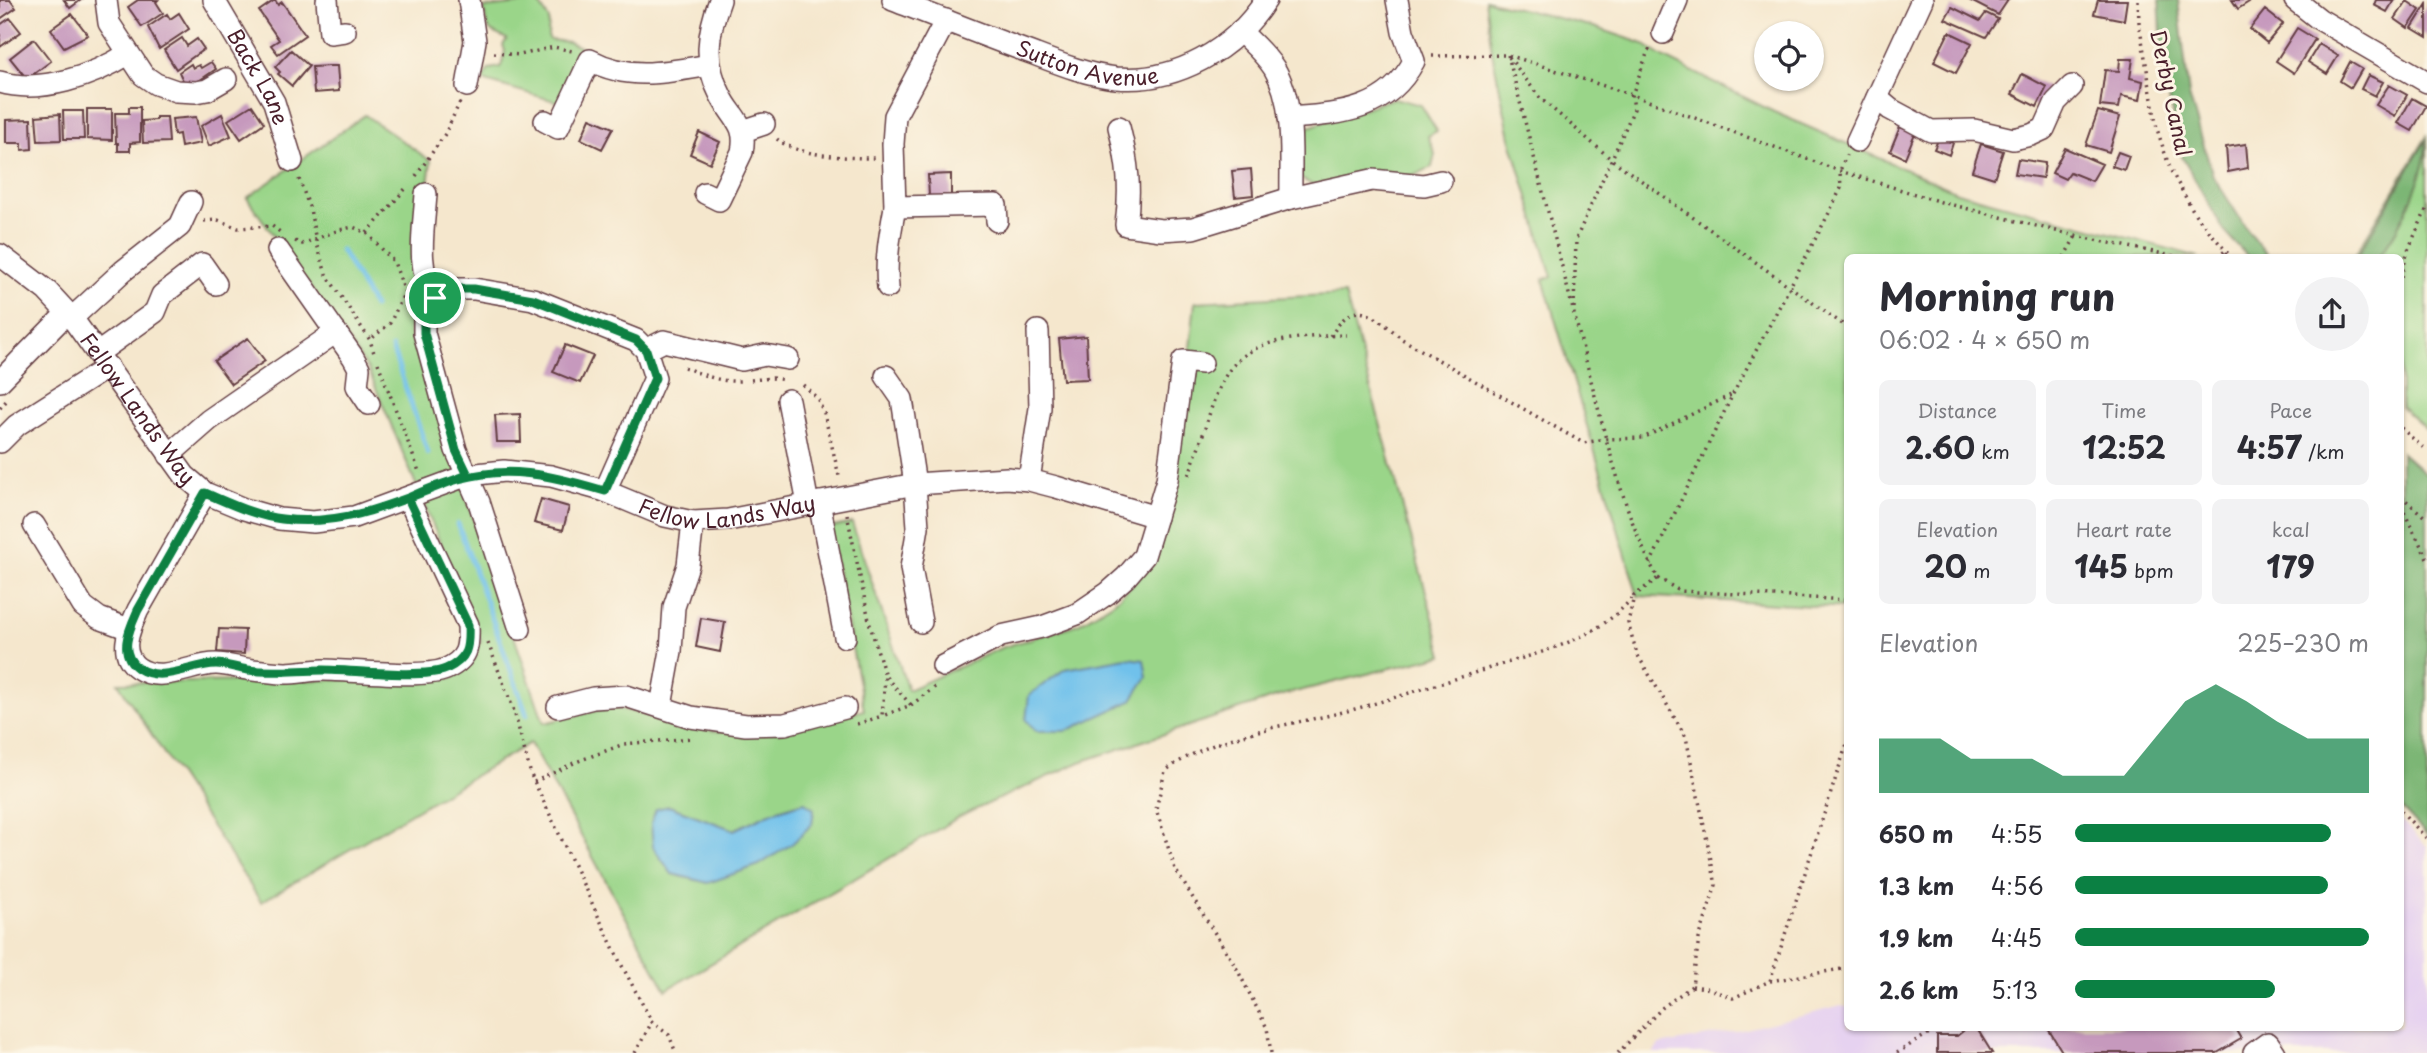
<!DOCTYPE html>
<meta charset="utf-8">
<style>
:root{--surface:#fff;--page:#f2f2f3;--text:#2b2b33;--muted:#7c7c81;--accent:#0b8043}
body{margin:0;font-family:"Playpen Sans",sans-serif;background:var(--page);color:var(--text);height:100vh;display:flex;flex-direction:column;font-size:26px;white-space:nowrap}
*{box-sizing:border-box;margin:0}
p{font-size:23px;color:var(--muted)}
.icon{flex:none;width:38px;height:38px;fill:none;stroke:currentColor;stroke-width:2;stroke-linecap:round;stroke-linejoin:round}
.map{position:relative;flex:1;overflow:hidden}
.drawer{position:absolute;left:1844px;top:254px;width:560px;height:777px;display:flex;flex-direction:column;background:var(--surface);border-radius:10px;box-shadow:0 2px 5px #0004}
.drawer>*{flex:none}
.buttons{position:absolute;left:1754px;top:21px;display:grid;gap:14px}
.buttons a{display:grid;place-items:center;width:70px;height:70px;border-radius:50%;background:var(--surface);box-shadow:0 2px 5px #0004;font-size:35px}
.pin{position:absolute;display:grid;place-items:center;width:60px;height:60px;color:#fff;margin:-30px;border:4px solid #fff;border-radius:50%;box-shadow:0 2px 7px #0007}
.round{display:grid;place-items:center;flex:none;width:74px;height:74px;border-radius:37px;background:var(--page)}
.summary{display:flex;align-items:center;justify-content:space-between;height:119px;padding:0 35px}
h1{font-size:38px;font-weight:700;line-height:52px}
.figures{display:grid;grid-template-columns:repeat(3,1fr);gap:10px;height:119px;padding:7px 35px}
.figures div{display:grid;align-content:center;border-radius:10px;background:var(--page);text-align:center}
.figures b{font-size:30px;font-weight:700}
.figures small{font-size:19px;font-weight:400}
.figures p{font-size:19px}
.chart{height:196px;padding:14px 35px}
.chart p{display:flex;justify-content:space-between}
.chart svg{width:100%;height:126px;margin-top:7px;fill:var(--accent);opacity:.7}
ul{padding:0 35px;list-style:none;font-size:23px}
li{display:grid;grid-template-columns:112px 84px 1fr;align-items:center;height:52px}
li i{height:18px;border-radius:9px;background:var(--accent)}
.map>svg:first-child{display:block}
.built{fill:#e6d2f0}
.green{fill:#9ad589;stroke:#727a5a;stroke-width:2;fill-rule:evenodd}
.forest{fill:#7bb675;stroke:#626a50;stroke-width:2}
.water{fill:#6fc1eb;stroke:#5c708b;stroke-width:2}
.lines{fill:none;stroke-linecap:round;stroke-linejoin:round}
.stream{stroke:#6fc1eb;stroke-width:5}
.building{fill:#c699bd}
.minor-casing{stroke:#643d43;stroke-width:24}
.path{stroke:#643d43;stroke-width:3.5;stroke-dasharray:2 5;stroke-linecap:butt}
.minor{stroke:#fff;stroke-width:21}
.route-casing{stroke:#fff;stroke-width:14}
.route{stroke:#0b8043;stroke-width:9}
.labels{text-anchor:middle;stroke-width:6;stroke-linejoin:round;paint-order:stroke}
.street-label{font-size:21px;fill:#4a1f2b;stroke:#fcf5e5}
</style>
<div class="map">
<svg width="2427" height="1053" viewBox="0 0 2427 1053">
<rect width="100%" height="100%" fill="#fcf5e5"/>
<filter id="ink" filterUnits="userSpaceOnUse"><feTurbulence type="fractalNoise" baseFrequency=".0143" numOctaves="2"/><feDisplacementMap in="SourceGraphic" scale="14" xChannelSelector="R" yChannelSelector="G"/><feConvolveMatrix kernelMatrix="1 2 1 2 8 2 1 2 1" color-interpolation-filters="sRGB"/></filter>
<filter id="wash" filterUnits="userSpaceOnUse"><feTurbulence type="fractalNoise" baseFrequency=".00686" numOctaves="4" result="noise"/><feDisplacementMap in="SourceGraphic" scale="28" xChannelSelector="R" yChannelSelector="G"/><feGaussianBlur stdDeviation="1.57" result="paint"/><feColorMatrix in="noise" values="0 0 0 0 0 0 0 0 0 0 0 0 0 0 0 0 0 1.4 0 .05"/><feComposite in="paint" operator="in"/></filter>
<g filter="url(#wash)">
<rect width="100%" height="100%" fill="#f5e7cd"/>
<path class="built" d="M2401,820L2427,847V1053H1653L1659,1045L1742,1030L1838,1006L1848,1007V1027H2401Z"/>
<path class="green" d="M1485,0L1594,27L1641,43L1665,58L1774,112L1957,192L2199,257H1848V608L1638,596L1543,279L1552,277L1510,137L1492,52Z
M538,2L549,19L548,36L550,40L569,42L584,49L563,100L558,102L482,80L489,69L501,67L505,51L503,45L507,39C486,30 487,31 484,8Z
M1394,98L1421,105L1437,131L1428,136L1435,154L1432,167L1411,177L1313,185L1301,179L1300,130Z
M365,115L431,161L409,332L544,723L612,707L714,731L780,732L864,710L829,528L852,523L908,690L1001,648L1078,624L1114,602L1154,563L1181,432L1195,302L1345,294L1443,655L1279,696L1080,762L961,816L666,990L530,743L261,902L118,683L453,678L481,641L368,369L247,198ZM804,802L672,873L669,806L734,830L772,812Z
M2427,136V430L2401,407V257H2354Z"/>
<path class="forest" d="M2159,0H2178L2189,95L2213,176L2248,231L2269,257H2248L2224,231L2182,157L2164,78Z
M2426,140C2427,175 2400,230 2378,257H2357Z
M2401,452L2427,475V835L2401,808Z"/>
<path class="water" d="M1126,658L1144,660L1147,677L1131,701L1066,731H1036L1026,720L1029,695L1065,669Z
M805,802L814,809L812,824L793,843L759,865L708,883L672,874L653,847L651,823L656,809L669,806L734,830L772,812Z"/>
<g class="lines">
<path class="stream" d="M341,250L374,307
M392,348L428,453
M458,524L527,715"/>
</g>
<g id="blocks">
<path class="building" d="M0,0H10L16,8L0,19Z
M64,0H81L70,8Z
M138,0H158L156,2L163,13L142,27L128,7Z
M275,0L278,5L282,2L305,35L278,54L271,45L279,40L259,11Z
M1969,0H2008L1998,15Z
M2098,0H2127L2124,20L2094,14Z
M2232,0H2252L2238,9Z
M2376,0H2394L2387,12L2374,5Z
M2407,1L2420,10L2408,28L2395,19Z
M2427,4V37L2412,28Z
M1952,7L1980,21L1986,13L1998,19L1986,37L1945,19Z
M2265,10L2283,24L2267,43L2250,29Z
M179,13L189,29L159,49L148,27L167,14L170,19Z
M72,14L88,35L64,47L51,29Z
M10,18L21,32L0,47V25Z
M2297,28L2315,39L2294,73L2276,61Z
M1949,32L1972,43L1956,73L1934,62Z
M182,38L187,46L197,39L204,49L176,69L164,50Z
M34,39L51,61L27,79L10,58Z
M2319,44L2338,56L2327,74L2308,62Z
M291,50L309,66L292,86L278,74L280,72L275,67Z
M2120,59H2133L2130,78L2143,81L2140,100L2121,96L2119,108L2100,106L2105,70L2119,71Z
M211,62L216,69L187,89L179,72L191,64L193,68L199,65L201,68Z
M2350,62L2362,69L2351,88L2340,81Z
M330,66H337L339,91L314,93L312,67Z
M2022,74L2047,87L2037,107L2012,94Z
M2368,75L2383,82L2375,96L2361,89Z
M2389,85L2407,95L2395,116L2376,105Z
M2412,98L2426,106L2412,131L2398,123Z
M252,105L264,123L241,139L228,120Z
M129,107H140V142L130,143V151H118V143H116L115,113H129Z
M87,109H112V140L87,139Z
M63,111H83L84,139H64Z
M2098,111L2120,117L2109,152L2086,145Z
M60,114L61,140L38,141L36,116Z
M222,114L231,136L209,146L201,126Z
M156,117H167L169,142L143,143L142,121L156,120Z
M196,117L201,143L181,147L179,134L174,135L172,119Z
M590,118L613,128L602,149L581,139Z
M31,119L32,149L22,150V143H6V120Z
M1900,127L1915,133L1905,158L1890,151Z
M699,132L720,142L710,163L690,154Z
M1939,138L1953,143L1949,155L1934,149Z
M1981,144L2003,151L1994,178L1972,171Z
M2246,144L2248,168L2228,172L2226,147Z
M2065,148L2102,164L2092,181L2070,172L2065,179L2052,173Z
M2118,152L2129,156L2124,170L2112,166Z
M2018,159L2045,163L2043,178L2015,174Z
M1251,169L1253,195L1235,197L1232,171Z
M951,174V197H929L928,175Z
M1086,336L1088,379L1063,380L1059,339Z
M248,338L265,361L231,384L214,361Z
M565,345L593,356L580,383L553,372Z
M520,414L521,442H497L495,415Z
M541,499L569,507L563,530L534,523Z
M701,618L725,622L720,652L696,647Z
M219,629L245,630L244,654L217,652Z
M1968,1027H1976L1992,1053H1937V1036H1957Z
M2047,1027H2234L2241,1039L2217,1053H2063Z"/>
</g>
</g>
<g filter="url(#ink)">
<use href="#blocks" fill-opacity="0" stroke="#643d43" stroke-width="2"/>
<g class="lines">
<defs>
<g id="minor">
<path d="M106,0L109,23L143,75L156,84L176,91L196,92L207,90L226,79"/>
<path id="s1" d="M214,0L274,102L292,161"/>
<path d="M327,0L330,33L345,31"/>
<path id="s2" d="M893,0C940,18 987,37 1034,54C1060,64 1088,75 1116,78C1176,83 1234,50 1266,0"/>
<path d="M2295,0L2319,19L2427,82"/>
<path d="M946,20L895,116L893,144L895,207L996,205L997,221"/>
<path d="M1240,31C1252,43 1265,54 1274,68C1296,104 1290,157 1291,198L1372,180L1424,185L1441,181"/>
<path d="M1663,33L1677,0"/>
<path d="M0,82C41,94 93,76 128,54"/>
<path d="M467,86L475,41L469,0"/>
<path d="M1877,98L1890,109L1931,131L1974,130L2013,139L2031,135L2044,129L2056,102L2072,86"/>
<path d="M1289,118C1339,114 1387,112 1414,61L1403,32L1397,0"/>
<path d="M545,121L558,128L590,60C629,81 668,72 710,65"/>
<path d="M1119,127C1128,163 1131,188 1126,225L1161,230L1193,228L1291,198"/>
<path d="M743,131L764,124"/>
<path d="M1857,141L1922,0"/>
<path d="M705,193L719,200L742,152C748,123 731,118 720,94C703,62 708,32 720,0"/>
<path d="M426,194C424,228 415,269 435,298"/>
<path d="M278,250L353,357L359,368L357,386L369,404"/>
<path id="s3" d="M0,255L47,291L72,318L185,476L205,493L244,509L279,519L313,522L354,517L468,475L504,471L551,476L605,491L665,516L693,522L728,520L915,484L1007,478L1029,480L1056,487L1156,517"/>
<path d="M888,287C885,260 890,234 895,207"/>
<path d="M72,318L123,271L180,226L191,202"/>
<path d="M646,350L664,341L742,360L765,355L788,359"/>
<path d="M98,353L155,312L162,295L202,264L216,284"/>
<path d="M886,376L902,399L915,484L918,527L911,568L921,622"/>
<path d="M0,381L67,313"/>
<path d="M788,400L808,504"/>
<path d="M0,442L17,425L108,367"/>
<path d="M169,455L209,420L336,332"/>
<path d="M1029,480L1040,408L1038,331"/>
<path d="M205,493L138,610C130,628 117,653 138,668C162,684 191,664 216,664C228,664 241,669 253,670C264,671 275,673 286,673C298,673 311,670 323,670C352,670 423,679 446,669C468,659 469,647 468,625L408,498"/>
<path d="M819,502L845,637"/>
<path d="M34,525L83,606L99,618L129,629"/>
<path d="M520,629L479,502L456,450L424,333V313L435,298L448,289H474L533,299L636,340L646,350L655,378L605,491"/>
<path d="M943,666L1001,636L1042,627L1077,614L1108,593L1126,577L1144,556L1167,480L1183,361L1202,363"/>
<path d="M661,706L671,651L674,607L688,565L693,522"/>
<path d="M558,707L593,698L626,696L691,717L746,725L785,724L845,708"/>
<path d="M2254,1053L2268,1043L2275,1053"/>
</g>
</defs>
<use href="#minor" class="minor-casing"/>
<path class="path" d="M2138,0L2139,22L2157,129L2170,169L2195,214L2231,257
M494,53L520,55L554,47L572,51
M1508,55L1606,439C1620,486 1634,536 1658,578L1634,596L1628,623L1637,654L1686,737L1716,885L1699,939L1692,986L1663,1007L1618,1053
M1432,56L1508,55L1632,95L1840,171L1941,202L2076,236L2178,257
M1509,57L1540,98L1611,159L1848,328
M777,139C796,156 848,158 874,158
M416,176L445,134L460,102
M299,179L310,209L316,241L326,274L370,340L374,353
M204,221L218,220L238,228L272,226L280,232
M367,233L407,187
M295,241L302,244L339,230L353,227L367,233L394,262L405,292L390,323L370,340
M2064,257L2076,236
M2217,257L2225,251
M2401,277L2408,250L2427,208
M1574,308L1576,239L1634,109L1632,95L1648,51L1652,46
M1330,336C1336,329 1341,319 1349,315C1366,304 1389,328 1402,339L1583,443L1606,439L1643,438L1731,395
M378,363L420,474
M684,367C703,375 719,382 740,381
M751,380L772,378L785,380
M803,385L817,398L824,413L840,480
M0,408L8,399
M2401,428L2427,451
M1189,475C1194,459 1200,444 1205,428C1217,390 1226,355 1271,343C1294,337 1322,336 1346,335
M2401,496L2427,519
M2401,506L2427,558
M847,514L870,625L885,676L911,705L882,716L885,676
M1650,564L1733,394L1828,215L1841,188L1840,171L1846,155
M1658,578L1680,591L1848,600
M488,643L514,711L531,775L620,962L652,1022L669,1035L676,1053
M911,705L939,684
M857,724L882,716
M534,782L576,762L624,744L692,738
M2401,811L2427,839
M1770,981L1848,968
M1692,986L1706,988L1733,998L1770,981L1848,740
M635,1053L652,1022
M1271,1053L1267,1028L1237,969L1175,869L1156,809L1165,771C1220,731 1292,726 1355,709C1405,695 1454,679 1503,664C1552,649 1598,638 1633,597
M1897,1053L1939,1027"/>
<use href="#minor" class="minor"/>
</g>
</g>
<g class="lines" filter="url(#ink)">
<defs>
<path id="route" d="M435,298L424,313V333L456,450L468,475C406,497 350,528 282,519C255,516 229,503 205,493L138,610C130,628 117,653 138,668C162,684 191,664 216,664C227,664 238,669 248,670C274,673 298,670 323,670C352,670 423,679 446,669C468,659 469,647 468,625L408,498C484,462 527,468 605,491L655,378L646,350L636,340L533,299L474,289H448L435,298"/>
</defs>
<use href="#route" class="route-casing"/>
<use href="#route" class="route"/>
</g>
<g class="labels">
<g class="street-label">
<text dy="7" stroke="none"><textPath href="#s2" startOffset="206">Sutton Avenue</textPath></text>
<text dy="7" stroke="none"><textPath href="#s1" startOffset="89">Back Lane</textPath></text>
<text transform="translate(2170 93) rotate(78)" y="7">Derby Canal</text>
<text dy="7" stroke="none"><textPath href="#s3" startOffset="208">Fellow Lands Way</textPath></text>
<text dy="7" stroke="none"><textPath href="#s3" startOffset="859">Fellow Lands Way</textPath></text>
</g>
</g>
</svg>
<div class="buttons">
<a><svg class="icon" aria-label="locate" viewBox="0 0 24 24"><circle cx="12" cy="12" r="6"/><path d="M12 2v4M12 18v4M2 12h4M18 12h4"/></svg></a>
</div>
<div class="pin" style="left:435px;top:298px;background:#1e9e55"><svg class="icon" aria-label="arrive" viewBox="0 0 24 24"><path d="M6 21V4h12l-3 4 3 4H6"/></svg></div>
<section class="drawer">
<div class="summary"><div><h1>Morning run</h1><p>06:02 · 4 × 650 m</p></div><a class="round"><svg class="icon" aria-label="share" viewBox="0 0 24 24"><path d="M12 15V3M7 8l5-5 5 5M5 13v7h14v-7"/></svg></a></div>
<div class="figures">
<div><p>Distance</p><b>2.60<small> km</small></b></div>
<div><p>Time</p><b>12:52</b></div>
<div><p>Pace</p><b>4:57<small> /km</small></b></div>
</div>
<div class="figures">
<div><p>Elevation</p><b>20<small> m</small></b></div>
<div><p>Heart rate</p><b>145<small> bpm</small></b></div>
<div><p>kcal</p><b>179</b></div>
</div>
<div class="chart"><p><span>Elevation</span>225–230 m</p>
<svg viewBox="0 0 160 44" preserveAspectRatio="none"><path d="M0 44V25L10 25L20 25L30 32L40 32L50 32L60 38L70 38L80 38L90 25L100 12L110 6L120 12L130 19L140 25L150 25L160 25V44z"/></svg>
</div>
<ul>
<li><b>650 m</b>4:55<i style="width:87%"></i></li>
<li><b>1.3 km</b>4:56<i style="width:86%"></i></li>
<li><b>1.9 km</b>4:45<i style="width:100%"></i></li>
<li><b>2.6 km</b>5:13<i style="width:68%"></i></li>
</ul>
</section>
</div>
